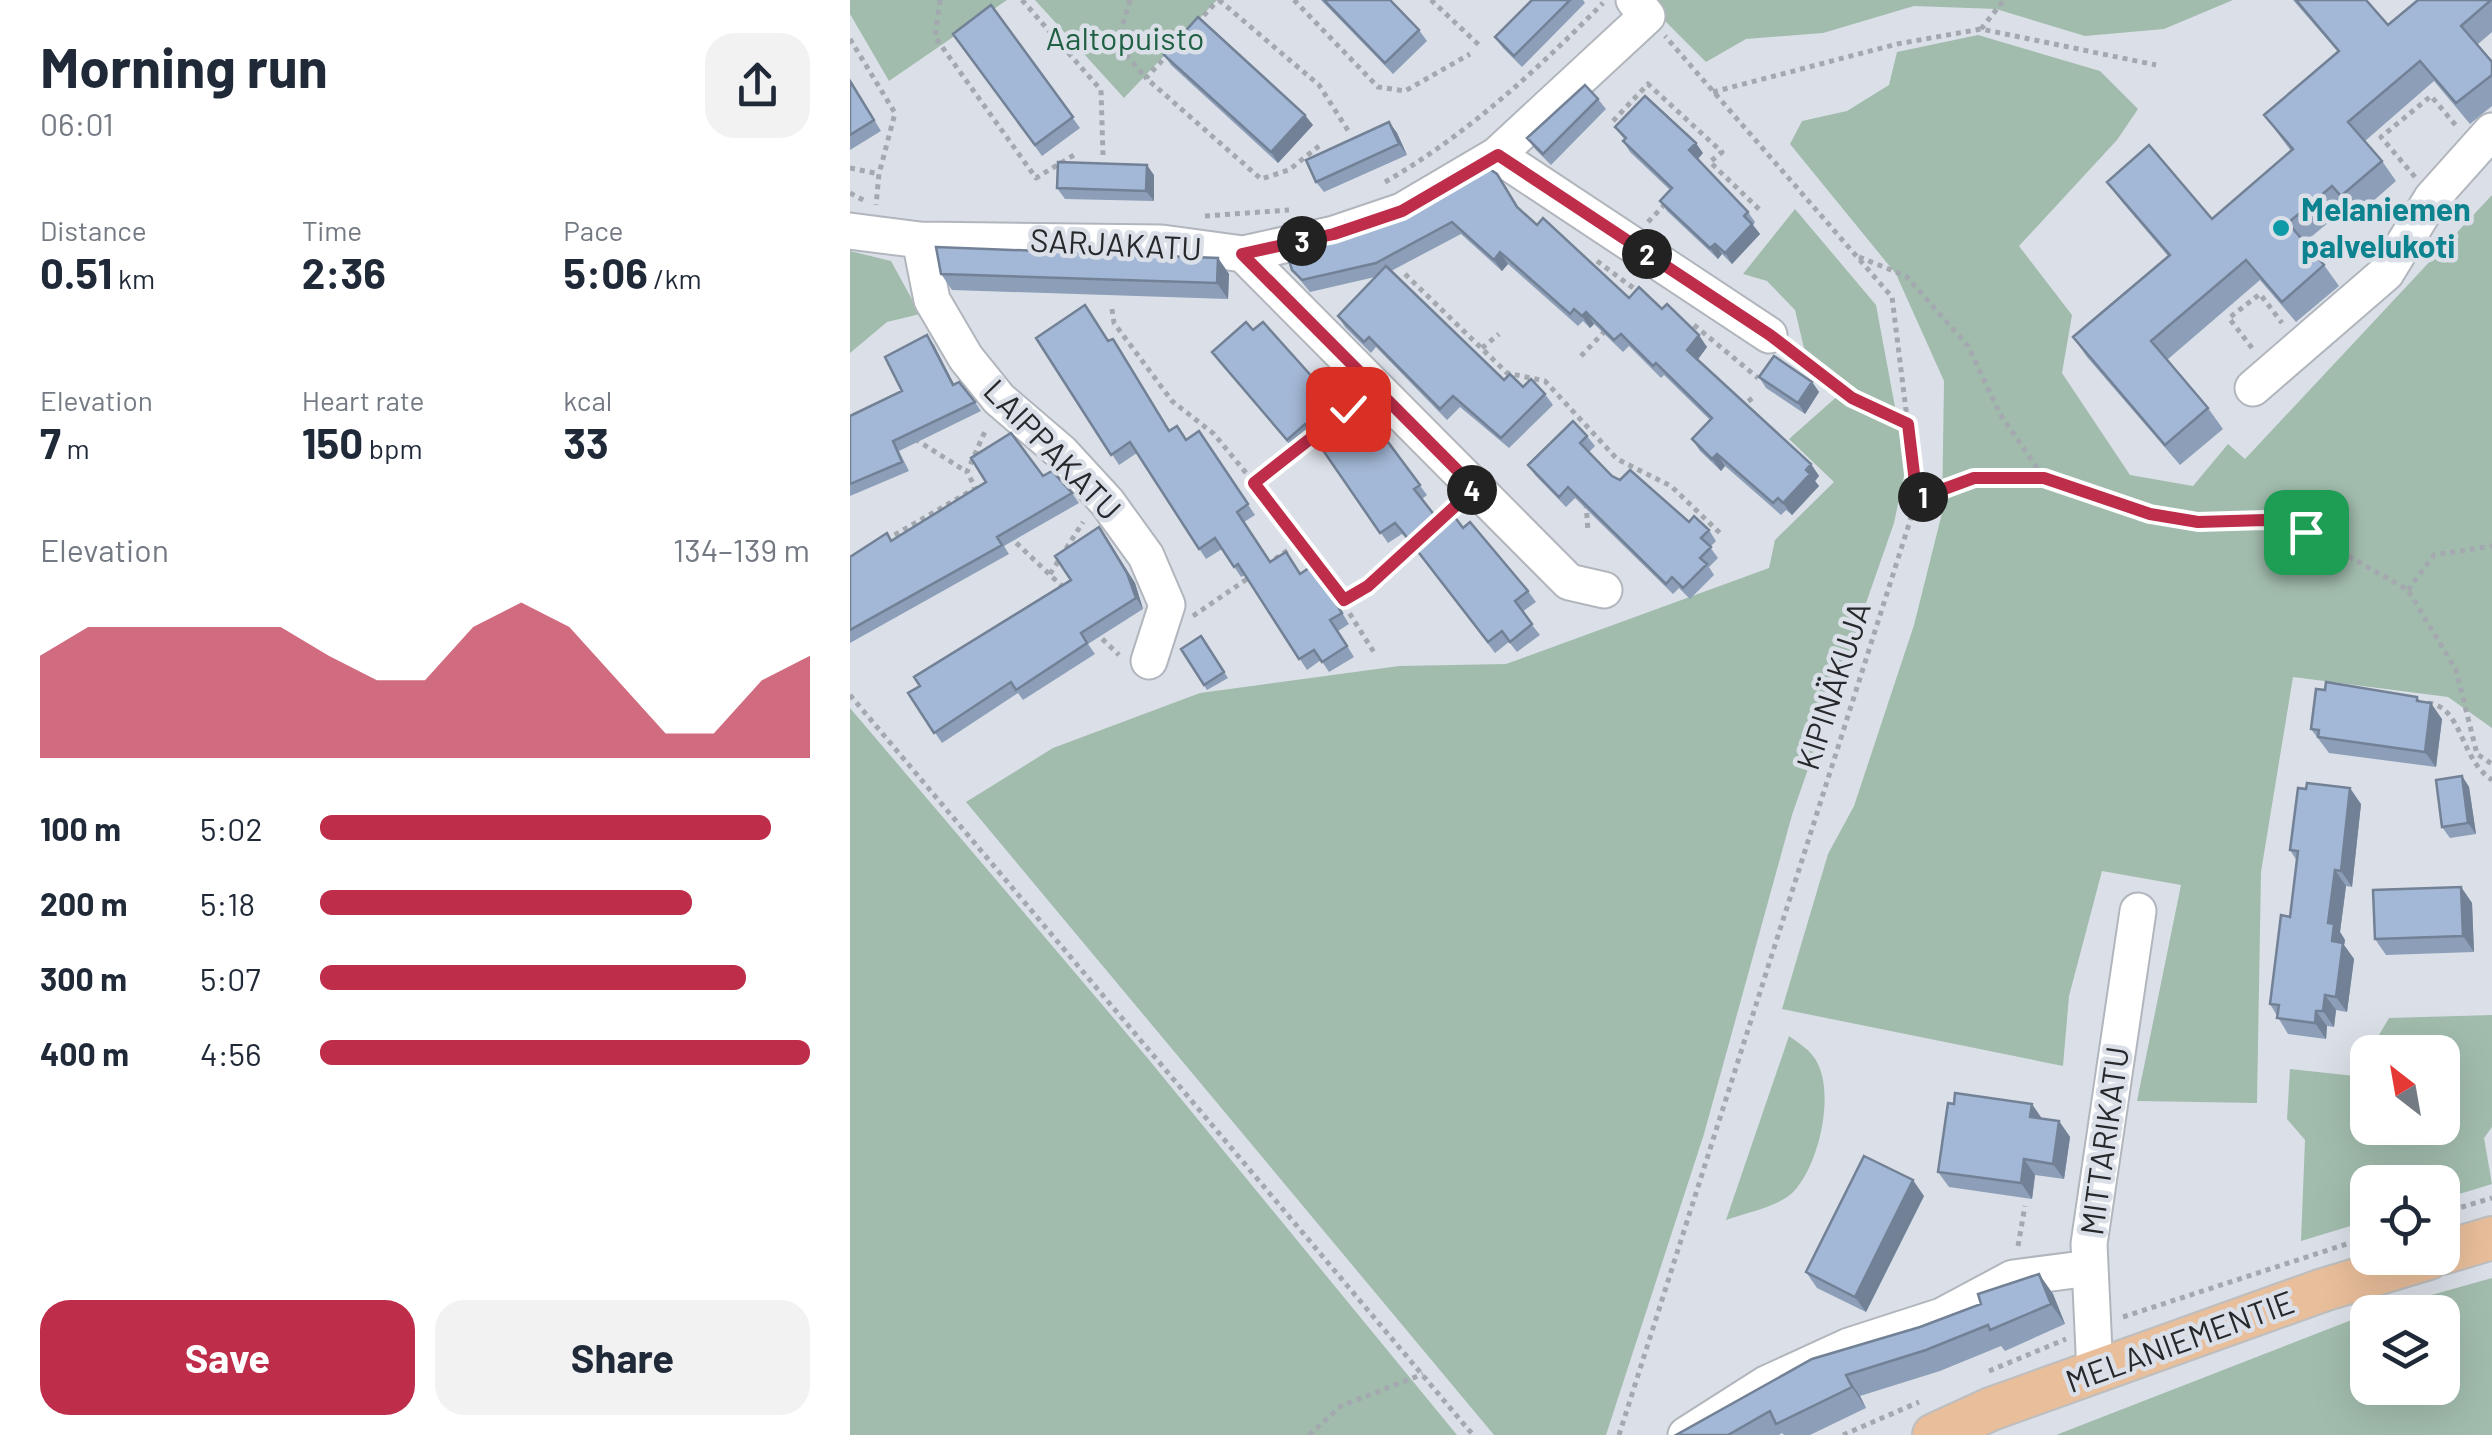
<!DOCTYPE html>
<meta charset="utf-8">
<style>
:root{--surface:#fff;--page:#f2f2f3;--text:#1f2937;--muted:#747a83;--accent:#be2d4a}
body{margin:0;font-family:Barlow,sans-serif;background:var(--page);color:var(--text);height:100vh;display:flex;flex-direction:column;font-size:38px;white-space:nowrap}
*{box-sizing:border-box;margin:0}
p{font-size:32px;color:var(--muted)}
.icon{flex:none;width:55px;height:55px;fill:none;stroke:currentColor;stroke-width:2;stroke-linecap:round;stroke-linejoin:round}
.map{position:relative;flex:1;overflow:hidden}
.drawer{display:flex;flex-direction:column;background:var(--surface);width:850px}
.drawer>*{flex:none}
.needle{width:65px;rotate:329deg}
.tools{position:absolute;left:1500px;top:1035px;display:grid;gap:20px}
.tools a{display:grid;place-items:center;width:110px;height:110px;border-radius:20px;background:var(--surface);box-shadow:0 10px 40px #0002;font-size:50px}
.pin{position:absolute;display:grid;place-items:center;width:85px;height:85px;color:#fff;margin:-42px;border-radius:20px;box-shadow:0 5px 15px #0006}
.km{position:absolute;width:50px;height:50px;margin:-25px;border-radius:50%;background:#222;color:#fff;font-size:28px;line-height:50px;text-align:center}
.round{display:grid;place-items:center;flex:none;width:105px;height:105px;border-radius:30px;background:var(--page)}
.headline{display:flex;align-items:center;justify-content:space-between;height:170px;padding:0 40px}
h1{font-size:55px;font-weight:700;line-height:75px}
.figures{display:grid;grid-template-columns:repeat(3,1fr);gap:15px;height:170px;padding:10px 40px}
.figures div{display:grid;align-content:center}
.figures b{font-size:42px;font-weight:700}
.figures small{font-size:28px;font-weight:400}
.figures p{font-size:28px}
.chart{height:280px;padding:20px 40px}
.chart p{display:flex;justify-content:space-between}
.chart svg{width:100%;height:180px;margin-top:10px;fill:var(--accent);opacity:.7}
.button{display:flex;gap:20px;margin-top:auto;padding:20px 40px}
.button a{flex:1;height:115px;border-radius:30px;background:var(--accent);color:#fff;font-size:40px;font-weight:700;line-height:115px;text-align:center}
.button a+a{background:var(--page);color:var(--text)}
ul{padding:0 40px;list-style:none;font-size:32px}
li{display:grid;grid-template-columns:160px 120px 1fr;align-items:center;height:75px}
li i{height:25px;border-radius:12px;background:var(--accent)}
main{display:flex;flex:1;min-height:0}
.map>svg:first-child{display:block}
.green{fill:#a1bcad}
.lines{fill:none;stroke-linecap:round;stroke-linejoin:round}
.minor-casing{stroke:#b1b6bd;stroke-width:39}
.major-casing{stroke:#bebebf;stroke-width:46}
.path{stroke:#a4a8af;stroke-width:5;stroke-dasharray:5 5;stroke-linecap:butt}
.minor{stroke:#fff;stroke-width:35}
.major{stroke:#e9be9b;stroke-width:42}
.wall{fill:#8c9eb8}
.shaded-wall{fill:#728196}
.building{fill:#a3b8d6;stroke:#728196;stroke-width:2.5}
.route-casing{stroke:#fff;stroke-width:20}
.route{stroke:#be2d4a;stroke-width:12}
.culture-dot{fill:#0f9aa8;stroke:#dbe0e8;stroke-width:4}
.labels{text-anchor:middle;stroke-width:9;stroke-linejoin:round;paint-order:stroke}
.park-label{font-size:32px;fill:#206045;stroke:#dbe0e8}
.culture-label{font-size:32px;font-weight:bold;fill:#0d838f;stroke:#dbe0e8;text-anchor:start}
.street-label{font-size:32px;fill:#26282b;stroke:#dbe0e8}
</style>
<main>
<section class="drawer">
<div class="headline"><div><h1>Morning run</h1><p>06:01</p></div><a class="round"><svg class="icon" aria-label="share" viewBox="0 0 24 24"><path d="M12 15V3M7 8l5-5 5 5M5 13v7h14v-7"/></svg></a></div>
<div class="figures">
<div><p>Distance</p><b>0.51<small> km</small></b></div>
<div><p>Time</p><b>2:36</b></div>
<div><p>Pace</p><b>5:06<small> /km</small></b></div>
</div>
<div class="figures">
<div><p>Elevation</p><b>7<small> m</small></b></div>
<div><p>Heart rate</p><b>150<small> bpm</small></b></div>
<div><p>kcal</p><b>33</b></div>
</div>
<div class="chart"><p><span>Elevation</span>134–139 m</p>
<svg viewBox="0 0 160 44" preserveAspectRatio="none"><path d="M0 44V19L10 12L20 12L30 12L40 12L50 12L60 19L70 25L80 25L90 12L100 6L110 12L120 25L130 38L140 38L150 25L160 19V44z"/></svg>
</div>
<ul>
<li><b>100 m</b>5:02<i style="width:92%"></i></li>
<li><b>200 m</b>5:18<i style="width:76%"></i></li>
<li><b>300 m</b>5:07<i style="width:87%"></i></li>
<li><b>400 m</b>4:56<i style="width:100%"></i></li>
</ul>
<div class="button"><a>Save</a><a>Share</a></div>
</section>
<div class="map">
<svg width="1642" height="1435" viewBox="0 0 1642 1435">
<rect width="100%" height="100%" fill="#dbe0e8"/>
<path class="green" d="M0,0H157L39,81L0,14Z
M185,0H367L274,98Z
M804,0H1383L1314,29L1235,36L1146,9L1064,6L973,33L896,39L856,62L808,14Z
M1128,35L1250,71L1288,109L1267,140L1169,246L1222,315L1212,373L1280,475L1343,486L1378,444L1395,459L1642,195V728L1598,697L1443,677L1411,872L1407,1103L1287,1101L1331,885L1252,871L1219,996L1213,1066L932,1009L978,854L1004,806L1064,625L1092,513L1094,381L1046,274L940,144L952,121L997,111L1039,85L1047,52Z
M945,209L1026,305L1056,466L1044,523L942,815L854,1134L756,1435H644L116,802L203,748L350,693L549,666L656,664L919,568L925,540L984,482L939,439L1000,385L954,348L945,310L917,281L893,274Z
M0,251L41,261L70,314L37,322L0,353Z
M0,708L295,1055L607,1435H0Z
M1642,1015V1127L1634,1138L1642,1184L1593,1199L1592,1182H1518L1517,1221L1451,1241L1455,1140L1437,1119L1440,1069L1505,1076L1517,1055L1518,1128H1592V1052H1519L1539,1018Z
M939,1036C947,1042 957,1048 963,1056C988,1087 969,1169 941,1194C926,1207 895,1213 876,1220Z
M1642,1278V1435H1206L1517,1314L1518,1388H1592V1312H1521Z"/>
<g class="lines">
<defs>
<path id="minor" d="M647,155L919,335
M0,231L70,240L312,243L393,254L484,234L552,211L647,155L797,16L784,0
M70,240L82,300L116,358L149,399L211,452L257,502L296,556L317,605L299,661
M393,254L719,582L754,590
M1403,388L1536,273L1582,198L1642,131
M1245,1373L1239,1244L1288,911
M836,1435L916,1384L999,1346L1092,1316L1163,1278L1240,1268"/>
<path id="major" d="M1592,1253L1642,1238
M1084,1435L1141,1409L1473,1290L1579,1258"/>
</defs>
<use href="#minor" class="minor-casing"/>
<use href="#major" class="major-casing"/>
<path class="path" d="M90,0L85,37L186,178L224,155
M172,0L251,90L253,155
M280,0L267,44L296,78
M369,0L469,85L499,132
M444,0L528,87L555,91L620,54
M581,0L629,45
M347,23L368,0
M1131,29L1154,0
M0,39L45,113L29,174L26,205
M319,53L296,78L411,179L439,170L469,146
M863,92L1047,44L1131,29L1306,65
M763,121L798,84L872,152L860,162L912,212
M0,168L29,174
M1565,177L1531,137L1581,96L1608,128
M535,182C618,134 686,71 753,3
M0,193L15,201
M355,216L439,210
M798,222L818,201
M1009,257L1056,276L1118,346L1150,414L1194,478
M747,261L790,293
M555,274L657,373L695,381L767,459L821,486L872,535
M262,309L264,323L322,401L364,434L461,552L525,654
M844,325L908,378
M632,348L649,334
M1402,348L1379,318L1410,294L1432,323
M942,352L1001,398L1058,424
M731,356L756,330
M484,392L498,409L503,404
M890,407L904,397
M65,439L117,472
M404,483L469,433
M127,491L117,472L136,429
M1067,499L1124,478H1194L1300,513L1347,522L1415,520L1456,532L1558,590L1606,670L1627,754L1642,764
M736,503L738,532
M159,536L216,590
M36,540L124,489
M425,559L451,541
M200,574L233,522
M1558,590L1584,555L1642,546
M495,599L565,544
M343,616L400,577
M245,632L269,655
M0,695L623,1435
M1578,703C1613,707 1609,758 1642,780
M1592,1213L1642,1198
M1168,1246L1175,1206
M1273,1317L1518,1237
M1139,1371L1216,1339
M459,1435L491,1406L573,1374
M769,1435L1067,499L1042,297L815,36
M993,1435L1069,1402"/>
<use href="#minor" class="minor"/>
<use href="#major" class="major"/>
</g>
<path class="wall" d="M471,0H540L569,30L577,41L543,74Z
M682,0H733L735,3L672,67L653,48L645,37Z
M1443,0H1516L1538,25L1642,0V32L1627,45L1642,62V106L1620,124L1584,81L1515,141L1532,161L1546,181L1505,217L1497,207L1455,242L1474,265L1489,286L1446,322L1410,280L1317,360L1358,408L1373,429L1330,465L1237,357L1223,337L1318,256L1272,202L1257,182L1362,219L1441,151L1414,115L1488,52Z
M141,5L230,128L192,156L103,34Z
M314,55L463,125L428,163L321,65Z
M0,80L31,131L0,150Z
M748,99L756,109L701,165L685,149L677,138Z
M539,122L547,133L557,155L474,192L466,182Z
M765,127L853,153L848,159L898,212L905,222L903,225L910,234L882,264L872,254L868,259L817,211L810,201L820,190L780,152L773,141L774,139Z
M304,175V201L215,199L207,188Z
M655,186L669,209L687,225L779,298L812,309L857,347L848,359L961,464L969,476L965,481L969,486L942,515L936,510L931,515L875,466L871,471L850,451L842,439L860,420L814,375L811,378L779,346L773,352L744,324L740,328L733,321L728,326L658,264L652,271L611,234L541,271L654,380L695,394L703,405L659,448L610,407L597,420L526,347L521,353L495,327L488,316L525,277L460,292L442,270L551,219Z
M368,258L379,274L378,299L102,290L91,274Z
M403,330L509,425L520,418L577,495L572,499L589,521L613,528L678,591L686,602L672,612L690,635L667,652L659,642L645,653L560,542L552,534L538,543L462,435L444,450L362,352Z
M77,335L104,384L125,402L131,411L49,451L59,471L0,496V416L52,391Z
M186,338L259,341L270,349L319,431L336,439L349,431L405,515L394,522L420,562L450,574L470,577L499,624L488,631L504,657L479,672L471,660L457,670L395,575L391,577L372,549L356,559L287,453L269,465Z
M909,377L962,382L969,392L955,414L916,388Z
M737,436L745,446L739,452L762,476L839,522L859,530L866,541L860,547L868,558L859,567L864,575L840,599L829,588L823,594L725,498L716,507L685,475L678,465Z
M193,476L222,493L229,503L154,546L159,554L0,643V557L42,541L136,482Z
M257,538L285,583L293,609L238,644L245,654L173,700L168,693L92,743L58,693L221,580Z
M351,636L378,678L357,690L331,649Z
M1567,697L1571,702L1592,719L1586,767L1479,753L1461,729Z
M1612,776L1619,787L1626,834L1600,838L1592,827Z
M1456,789L1511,804L1502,887L1496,886L1490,932L1495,940L1494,945L1504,959L1497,1012L1486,1010L1484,1027L1477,1026L1476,1039L1438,1034L1420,1004L1440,917L1447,861L1440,850Z
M1611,887L1622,903L1624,952L1536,955L1525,939Z
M1193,1119L1209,1121L1220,1137L1214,1179L1185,1175L1182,1199L1099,1187L1088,1172Z
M1074,1196L1016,1312L967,1288L956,1272Z
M1189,1274L1203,1294L1215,1324L1155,1351L1151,1346L1090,1371L1010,1396L1016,1408L960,1435H934L932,1433L929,1435H826L1070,1327L1131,1304Z"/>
<path class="shaded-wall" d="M455,115L463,125L428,163L421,152Z
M539,122L547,133L557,155L549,144Z
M846,143L853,153L847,160L839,150Z
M297,165L304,175V201L296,191Z
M902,224L910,234L882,264L875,253Z
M865,244L872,254L868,259L860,248Z
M650,252L658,264L652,271L644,260Z
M368,258L379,274L378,299L367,283Z
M736,312L744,324L740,328L732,316Z
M77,335L84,345L109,394L103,385Z
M849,335L857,347L846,362L837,350Z
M962,382L969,392L955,414L948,403Z
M867,454L875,466L871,471L862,459Z
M961,464L969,476L965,481L969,486L942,515L933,503Z
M249,527L285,583L293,609L286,598Z
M1581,703L1592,719L1586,767L1575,752Z
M1612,776L1619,787L1626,834L1618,823Z
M1500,788L1511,804L1502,887L1491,871Z
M1485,870L1496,886L1490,932L1495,940L1494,945L1504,959L1497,1012L1486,997L1482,941L1478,923Z
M1611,887L1622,903L1624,952L1613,936Z
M1475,995L1486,1010L1484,1027L1473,1011Z
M1466,1011L1477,1026L1476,1039L1465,1023Z
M1182,1104L1193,1120L1180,1117Z
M1209,1121L1220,1137L1214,1179L1203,1164Z
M1174,1159L1185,1175L1182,1199L1171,1183Z
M1063,1180L1074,1196L1016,1312L1005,1297Z
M1189,1274L1203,1294L1215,1324L1201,1304Z
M996,1375L1010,1396L1016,1408L1002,1387Z"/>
<path class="building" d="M474,0H540L569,30L535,63Z
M682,0H720L664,56L645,37Z
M1446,0H1516L1538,25L1568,0H1641L1611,26L1642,62V75L1606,103L1570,61L1498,122L1532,161L1491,196L1482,186L1438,223L1474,265L1432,302L1396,260L1301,341L1358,408L1315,445L1223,337L1320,255L1257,182L1299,145L1362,219L1443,149L1414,115L1489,51Z
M141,5L223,117L185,145L103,34Z
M348,17L455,115L421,152L314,55Z
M0,81L24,120L0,135Z
M735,85L748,99L693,154L677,138Z
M795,96L846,143L839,150L898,212L894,216L902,224L875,253L865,244L860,248L810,201L822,188L773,141L776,138L765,127Z
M539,122L549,144L466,182L456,160Z
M208,162L297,165L296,191L207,188Z
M638,168L647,174L667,207L687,225L693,218L779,298L789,287L812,309L817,304L849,335L837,350L961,464L956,470L960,474L933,503L928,498L923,503L867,454L862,459L842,439L862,418L806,363L803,366L771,334L764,340L736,312L732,316L724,309L720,314L650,252L644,260L602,222L526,263L452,280L442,270L437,253L551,219Z
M86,247L368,258L367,283L91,274Z
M536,266L654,380L660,374L673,387L681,379L695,394L651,438L603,396L590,409L519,337L514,342L488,316Z
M235,305L258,341L263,339L319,431L327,426L336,440L349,431L398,504L387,512L420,562L436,552L450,574L462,566L492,613L480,620L497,646L472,662L464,650L449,659L388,564L384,567L365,538L349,549L280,442L261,455L186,338Z
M396,322L403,330L413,322L490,408L495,405L509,425L520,418L570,485L564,489L589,521L601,512L613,528L620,522L678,591L665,601L682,624L660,642L652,631L638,642L552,531L545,523L530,533L455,424L437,440L362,352Z
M77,335L103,385L109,382L125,402L43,441L52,462L0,484V416L52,391L35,357Z
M924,356L962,382L948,403L909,377Z
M723,421L737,436L730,443L762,476L770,480L780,470L839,522L844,516L859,530L851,538L861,547L850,558L857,564L833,588L822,577L816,584L718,487L709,497L678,465Z
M161,433L193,476L202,471L222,493L147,537L152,545L0,630V557L37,533L41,541L136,482L121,458Z
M249,527L277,573L286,598L231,633L237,643L166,690L161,682L84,733L58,693L70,686L64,677L221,580L205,556Z
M351,636L374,672L354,685L331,649Z
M1476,682L1567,697V701L1581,703L1575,752L1468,737L1469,730L1461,729L1466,689L1475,690Z
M1612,776L1618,823L1592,827L1586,780Z
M1457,783L1500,788L1491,871L1485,870L1478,923L1484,924L1482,941L1493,943L1486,997L1475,995L1473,1011H1466L1465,1023L1427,1018L1429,1005L1420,1004L1431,915L1440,917L1448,851L1440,850L1448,788L1456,789Z
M1611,887L1613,936L1525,939L1523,890Z
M1105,1093L1182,1104L1180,1117L1209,1121L1203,1164L1174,1159L1171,1183L1088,1172L1098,1103L1104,1104Z
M1014,1156L1063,1180L1005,1297L956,1272Z
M1189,1274L1201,1304L1140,1330L1138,1325L1076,1350L996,1375L1002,1387L926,1424L920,1411L878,1435H826L962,1359L1070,1327L1131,1304L1128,1294Z"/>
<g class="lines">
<defs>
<path id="route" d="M498,409L404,483L494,600L518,586L625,488L392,254L484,234L552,211L648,155L920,335L1002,398L1058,424L1067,499L1124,478H1194L1300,514L1348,522L1415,520L1456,532"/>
</defs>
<use href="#route" class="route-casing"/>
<use href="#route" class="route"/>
</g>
<circle class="culture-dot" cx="1431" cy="228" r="10"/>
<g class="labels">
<g class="park-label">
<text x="275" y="50">Aaltopuisto</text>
</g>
<g class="culture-label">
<text x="1451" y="221">Melaniemen<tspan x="1451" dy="37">palvelukoti</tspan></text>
</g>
<g class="street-label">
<text transform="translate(266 245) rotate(3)" y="11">SARJAKATU</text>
<text transform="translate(202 450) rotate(46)" y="11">LAIPPAKATU</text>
<text transform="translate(984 686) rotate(-72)" y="11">KIPINÄKUJA</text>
<text transform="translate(1255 1141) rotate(-82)" y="11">MITTARIKATU</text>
<text transform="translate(1330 1342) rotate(-20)" y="11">MELANIEMENTIE</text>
</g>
</g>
</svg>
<div class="tools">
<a><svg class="needle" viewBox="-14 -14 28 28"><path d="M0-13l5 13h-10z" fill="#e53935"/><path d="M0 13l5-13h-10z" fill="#747a83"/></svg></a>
<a><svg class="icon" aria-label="locate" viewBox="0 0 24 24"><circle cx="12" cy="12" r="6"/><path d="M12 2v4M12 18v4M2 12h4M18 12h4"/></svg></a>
<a><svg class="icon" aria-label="layers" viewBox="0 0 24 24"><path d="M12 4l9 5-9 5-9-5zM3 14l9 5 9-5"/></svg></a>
</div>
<div class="pin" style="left:1456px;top:532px;background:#1e9e55"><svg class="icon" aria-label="arrive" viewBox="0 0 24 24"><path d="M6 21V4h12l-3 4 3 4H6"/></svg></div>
<div class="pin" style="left:498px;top:409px;background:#d93025"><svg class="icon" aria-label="check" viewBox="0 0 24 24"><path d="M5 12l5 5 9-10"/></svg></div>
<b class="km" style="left:1073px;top:497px">1</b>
<b class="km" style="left:797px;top:254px">2</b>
<b class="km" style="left:452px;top:241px">3</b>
<b class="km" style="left:622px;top:490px">4</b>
</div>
</main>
